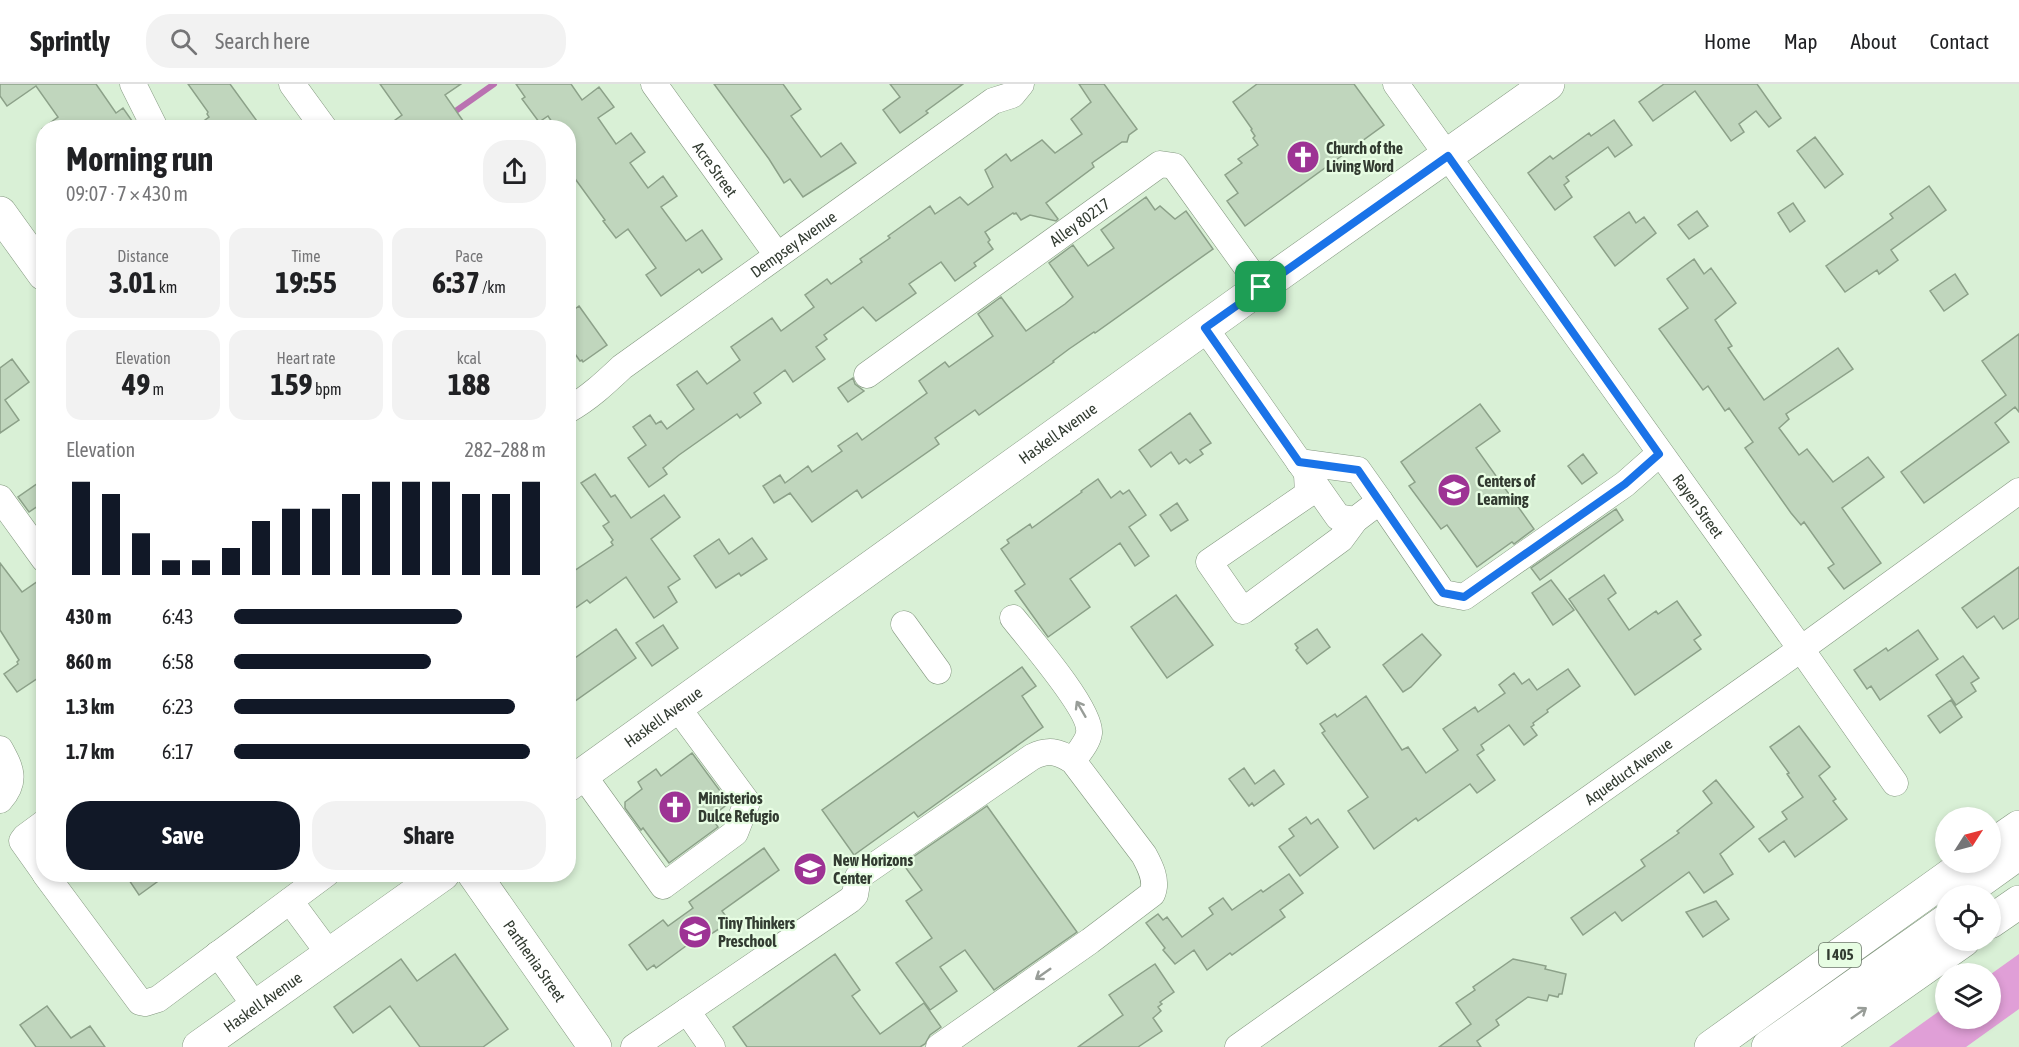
<!DOCTYPE html>
<meta charset="utf-8">
<style>
:root{--surface:#fff;--page:#f2f2f2;--text:#202124;--muted:#757577;--line:#e0e0e0;--accent:#111827}
body{margin:0;font-family:"Asap Condensed",sans-serif;background:var(--page);color:var(--text);height:100vh;display:flex;flex-direction:column;font-size:22px;white-space:nowrap}
*{box-sizing:border-box;margin:0}
p{font-size:20px;color:var(--muted)}
.icon{flex:none;width:33px;height:33px;fill:none;stroke:currentColor;stroke-width:2;stroke-linecap:round;stroke-linejoin:round}
.map{position:relative;flex:1;overflow:hidden}
.details{position:absolute;left:36px;top:36px;width:540px;height:762px;display:flex;flex-direction:column;background:var(--surface);border-radius:24px;box-shadow:0 3px 9px #0003}
.details>*{flex:none}
.needle{width:39px;rotate:54deg}
.buttons{position:absolute;left:1935px;top:723px;display:grid;gap:12px}
.buttons a{display:grid;place-items:center;width:66px;height:66px;border-radius:50%;background:var(--surface);box-shadow:0 3px 9px #0003;font-size:30px}
.pin{position:absolute;display:grid;place-items:center;width:51px;height:51px;color:#fff;margin:-26px;border-radius:12px;box-shadow:0 3px 9px #0006}
.round{display:grid;place-items:center;flex:none;width:63px;height:63px;border-radius:24px;background:var(--page)}
.head{display:flex;align-items:center;justify-content:space-between;height:102px;padding:0 30px}
h1{font-size:33px;font-weight:700;line-height:45px}
.metrics{display:grid;grid-template-columns:repeat(3,1fr);gap:9px;height:102px;padding:6px 30px}
.metrics div{display:grid;align-content:center;border-radius:15px;background:var(--page);text-align:center}
.metrics b{font-size:30px;font-weight:700}
.metrics small{font-size:16px;font-weight:400}
.metrics p{font-size:16px}
.chart{height:168px;padding:12px 30px}
.chart p{display:flex;justify-content:space-between}
.chart svg{width:100%;height:108px;margin-top:6px;stroke:var(--accent);stroke-width:6}
.primary-button{display:flex;gap:12px;margin-top:auto;padding:12px 30px}
.primary-button a{flex:1;height:69px;border-radius:24px;background:var(--accent);color:#fff;font-size:24px;font-weight:700;line-height:69px;text-align:center}
.primary-button a+a{background:var(--page);color:var(--text)}
ul{padding:0 30px;list-style:none;font-size:20px}
li{display:grid;grid-template-columns:96px 72px 1fr;align-items:center;height:45px}
li i{height:15px;border-radius:8px;background:var(--accent)}
header{display:flex;align-items:center;gap:36px;box-sizing:border-box;height:84px;padding:0 30px;background:var(--surface);border-bottom:2px solid var(--line)}
header strong{font-size:28px}
nav{display:flex;gap:33px;margin-inline-start:auto;font-size:21px}
.search{width:420px;height:54px;background:var(--page);display:flex;align-items:center;gap:15px;box-sizing:border-box;padding:0 21px;border-radius:24px;color:var(--muted);font-size:22px}
.map>svg:first-child{display:block}
.green{fill:#e09fd7}
.lines{fill:none;stroke-linecap:round;stroke-linejoin:round}
.stream{stroke:#ba72b1;stroke-width:6}
.building{fill:#c0d6bd;stroke:#8ca189;stroke-width:1.5}
.minor-casing{stroke:#83977f;stroke-width:27}
.major-casing{stroke:#83977f;stroke-width:34}
.highway-casing{stroke:#83977f;stroke-width:34}
.minor{stroke:#fff;stroke-width:26}
.major{stroke:#fff;stroke-width:33}
.highway{stroke:#fff;stroke-width:33}
.oneway{stroke:#989d98}
.route-casing{stroke:#fff;stroke-width:12}
.route{stroke:#1a73e8;stroke-width:8}
.labels{text-anchor:middle;stroke-width:4.5;stroke-linejoin:round;paint-order:stroke}
.shield{fill:#e7fde3;stroke:#687566;stroke-width:1.5}
.shield-label{font-size:15px;font-weight:bold;fill:#323b31}
.poi-label{font-size:16px;font-weight:bold;fill:#323b31;stroke:#e7fde3;text-anchor:start}
.street-label{font-size:16px;fill:#323b31;stroke:#e7fde3}
</style>
<header>
<strong>Sprintly</strong>
<div class="search"><svg class="icon" aria-label="search" viewBox="0 0 24 24"><circle cx="10" cy="10" r="6"/><path d="M15 15l6 6"/></svg>Search here</div>
<nav><a>Home</a><a>Map</a><a>About</a><a>Contact</a></nav>
</header>
<div class="map">
<svg width="2019" height="963" viewBox="0 0 2019 963">
<rect width="100%" height="100%" fill="#d9f0d6"/>
<path class="green" d="M2019,870V925L1966,963H1889L1945,923L1946,934H1990L1991,890Z"/>
<g class="lines">
<path class="stream" d="M450,31L494,0"/>
</g>
<path class="building" d="M0,0H96L116,29L123,24L137,44H43L58,33L36,2L7,22L0,12Z
M188,0H230L262,44H194L209,33L207,30L208,28Z
M380,0H461L445,11L468,44H384L402,31Z
M516,0H571L582,16L599,3L614,23L598,34L616,60L631,49L645,68L630,79L648,104L663,92L677,112L661,123L686,157L702,146L722,175L702,189L699,185L661,212L646,191L656,184L628,145L616,154L603,137L605,136L568,85V44H556L548,32L539,38L522,15L525,13Z
M714,0H783L801,25L791,32L821,73L841,59L856,79L803,113L790,95L784,99L769,75Z
M890,0H963L926,27L928,29L900,49L883,26L900,13Z
M1079,0H1104L1137,45L1129,51L1127,58H1122L1092,79L1094,83L1046,119L1058,135L1056,137L1030,131L1021,136L1016,129L1014,130L1013,129L985,148L990,156L988,158L993,165L974,179L976,182L955,197L941,178L909,200L916,209L876,237L863,223L824,251L827,255L816,263L825,275L793,298L785,286L754,309L761,319L740,334L737,330L679,371L663,384L667,390L649,403L628,374L646,361L633,343L650,331L656,340L661,337L667,345L694,325L677,301L697,287L707,300L740,276L731,263L772,234L781,247L814,223L805,211L827,195L831,200L862,178L860,175L890,154L888,152L930,122L935,130L960,113L968,121L993,103L985,86L1006,70L1011,77L1042,56L1055,69L1082,50L1071,35L1091,18Z
M1257,0H1354L1384,41L1245,142L1227,117L1238,109L1225,91L1242,79L1238,75L1258,61L1253,54L1255,52L1251,46L1252,45L1233,18Z
M1664,0H1757L1781,34L1769,43L1756,27L1739,40L1744,48L1731,57L1695,7L1653,37L1639,18Z
M1614,36L1632,61L1615,73L1608,63L1566,93L1569,97L1564,101L1572,113L1555,126L1528,89L1550,72L1553,75L1589,49L1591,52Z
M1815,53L1843,90L1825,104L1797,67Z
M1929,102L1946,126L1891,166L1898,176L1879,190L1877,186L1845,208L1826,182L1893,134L1890,130Z
M1146,113L1155,126L1160,122L1175,135L1186,127L1213,165L1095,249L1094,248L1069,265L1053,277L1054,278L979,331L975,326L935,354L939,360L862,414L857,406L812,438L790,409L774,419L763,402L780,391L785,399L808,382L812,388L842,367L838,362L857,349L862,356L927,309L919,297L945,278L949,283L993,252L978,230L1001,213L1026,247L1065,220L1073,213L1049,179L1073,161L1088,182L1114,164L1101,146Z
M1793,119L1805,137L1790,148L1778,129Z
M1697,127L1708,142L1689,155L1678,141Z
M1629,128L1636,139L1644,133L1656,149L1615,182L1594,153Z
M1694,175L1704,190L1711,184L1736,219L1715,236L1732,262L1728,264L1764,316L1838,264L1853,285L1786,330L1789,335L1779,344L1799,371L1807,365L1833,398L1868,373L1884,393L1842,424L1881,479L1844,505L1828,484L1834,480L1804,438L1801,441L1791,429L1745,364L1753,358L1729,324L1725,327L1708,302L1703,306L1659,245L1688,224L1667,195Z
M1955,190L1968,210L1944,227L1930,207Z
M579,222L607,261L583,278L582,276L580,277L568,260V230Z
M2019,250V328L2015,323L1995,339L2009,358L1924,419L1901,388L2006,311L1982,277Z
M12,275L29,298L5,316L19,336L0,349V284Z
M853,294L855,300L864,307L848,318L838,304Z
M1480,320L1500,347L1476,364L1534,445L1514,460L1512,458L1477,483L1447,441L1441,445L1409,402L1415,398L1401,378Z
M1190,329L1211,359L1200,366L1203,370L1190,379L1186,375L1179,380L1171,368L1151,383L1139,366Z
M1583,370L1597,389L1582,400L1568,382Z
M595,390L611,413L615,411L631,434L664,411L680,433L651,455L680,495L668,503L677,518L654,534L626,493L590,519L587,516L568,529V491L613,461L611,458L613,456L603,442L609,438L581,399Z
M44,395V418L29,428L18,413Z
M1098,395L1111,414L1120,407L1123,410L1129,406L1146,431L1129,443L1149,472L1135,482L1120,459L1070,495L1090,523L1048,553L1015,507L1025,500L1001,465L1009,459L1007,456L1030,440L1032,444L1082,408L1081,407Z
M1177,419L1188,436L1171,447L1160,431Z
M1616,425L1623,436L1540,496L1531,484Z
M752,454L767,475L741,492L739,489L716,504L694,472L719,455L729,470Z
M0,479L22,508L44,493V590L17,608L4,590L18,580L17,578L19,576L0,546Z
M2019,483V534L2003,545L1994,532L1977,544L1962,524Z
M1604,491L1616,509L1608,515L1629,546L1656,527L1658,530L1677,517L1701,551L1694,556L1701,565L1635,611L1569,515Z
M1551,496L1574,526L1553,541L1532,509Z
M1176,511L1213,561L1167,594L1131,543Z
M663,541L678,564L652,582L636,559Z
M616,545L636,574L568,622V579Z
M1317,545L1330,563L1307,580L1296,566L1298,564L1295,560Z
M1918,546L1938,575L1880,616L1871,602L1867,605L1854,586L1886,564L1888,567Z
M1422,550L1441,571L1411,603L1403,608L1383,581Z
M1963,572L1979,594L1971,599L1976,607L1956,621L1936,591Z
M1022,583L1036,602L1022,612L1043,643L918,733L914,728L854,771L822,726Z
M1568,585L1580,602L1547,626L1548,628L1533,639L1534,641L1531,643L1537,651L1524,661L1509,641L1481,661L1484,666L1477,671L1495,696L1477,709L1470,700L1418,737L1416,734L1374,765L1348,727L1368,713L1322,649L1325,647L1320,640L1335,630L1337,633L1366,612L1402,666L1408,663L1426,689L1458,666L1443,645L1475,623L1478,628L1505,609L1499,601L1514,589L1522,600L1529,595L1537,606Z
M1951,616L1962,633L1940,649L1928,632Z
M1799,642L1830,683L1819,692L1836,715L1833,717L1847,735L1795,773L1784,757L1769,768L1759,755L1787,735L1782,728L1803,713L1787,690L1789,689L1770,663Z
M692,669L729,719L711,733L718,743L669,779L643,744L641,746L625,724V718L642,705L638,698L656,685L661,692Z
M1244,684L1255,700L1274,686L1284,700L1254,722L1252,719L1249,722L1229,695Z
M1716,696L1754,743L1720,770L1733,790L1704,809L1689,788L1622,837L1615,828L1583,851L1571,834L1645,782L1641,776L1679,749L1677,747L1712,719L1703,707Z
M987,722L1077,848L994,906L965,866L940,883L957,907L930,926L896,879L932,854L906,817L922,806L903,780Z
M1306,733L1311,740L1318,735L1338,763L1300,792L1279,763L1294,752L1289,745Z
M764,764L779,786L722,827L730,838L692,862L690,859L656,884L654,881L647,886L629,861L663,836L668,842L693,824L689,818Z
M125,790H168L139,811Z
M1289,790L1303,809L1280,826L1285,833L1232,871L1230,869L1207,886L1194,866L1175,880L1163,866L1165,864L1146,839L1158,830L1163,836L1167,833L1182,853L1213,830L1209,824L1223,814L1232,826L1261,806L1263,808Z
M1716,817L1729,835L1703,853L1686,828Z
M455,870L508,945L483,963H420L390,922L353,949L334,923L401,875L417,897Z
M835,870L860,906L852,912L880,950L924,919L941,943L930,951L925,960L920,963H747L733,943Z
M1513,875L1546,882L1545,885L1566,890L1562,910H1559L1558,913L1549,911L1547,917L1528,913L1496,936L1499,941L1477,957L1481,963H1439L1471,940L1456,919L1475,906L1473,903Z
M1155,880L1174,908L1160,918L1162,920L1158,923L1161,927L1153,934L1162,947L1138,963H1078L1123,931L1109,911Z
M47,922L71,954L90,942L105,963H36L20,941Z"/>
<g class="lines">
<defs>
<g id="minor">
<path d="M133,0L155,44"/>
<path d="M292,0L324,44"/>
<path id="s1" d="M654,0L777,171"/>
<path id="s2" d="M1396,0L1801,565L1895,699"/>
<path d="M1205,244L1338,433L1355,436L1380,417L1443,509L1464,513L1625,400L1659,370"/>
<path id="s3" d="M867,291L1160,80L1174,82L1261,203"/>
<path id="s4" d="M568,326C589,314 605,299 622,283L993,17L1012,11L1021,0"/>
<path d="M1299,378L1358,386L1380,417"/>
<path d="M1307,390L1308,410L1209,478L1243,527L1341,455L1355,436"/>
<path d="M0,414L44,475"/>
<path d="M1013,534C1029,554 1092,627 1089,649C1088,658 1078,669 1073,677"/>
<path d="M904,540L938,587"/>
<path d="M0,665C11,685 17,697 0,716"/>
<path d="M583,691L663,802L735,749L747,718L677,623"/>
<path d="M44,739L25,753L22,757L44,788"/>
<path d="M45,790L140,918L145,919L158,915L326,790"/>
<path d="M290,817L330,871"/>
<path d="M218,870L256,923"/>
<path d="M687,927L712,963"/>
<path d="M634,963L850,816L855,811L858,793L1032,673C1048,665 1058,667 1073,677L1144,771C1150,782 1158,797 1152,810L1090,857L939,963"/>
<path id="s5" d="M1238,963L1801,565L2019,407"/>
</g>
<g id="major">
<path d="M0,129L44,190"/>
<path id="s6" d="M568,701L1261,203L1548,0"/>
<path id="s7" d="M474,790L595,963"/>
<path id="s8" d="M199,963L443,790"/>
</g>
<path id="highway" d="M1990,763L2019,743
M1959,812L2019,769
M1990,838L2019,818
M1711,963L1969,778
M1768,963L1946,837
M1812,963L1964,856"/>
</defs>
<use href="#minor" class="minor-casing"/>
<use href="#major" class="major-casing"/>
<use href="#highway" class="highway-casing"/>
<use href="#minor" class="minor"/>
<use href="#major" class="major"/>
<use href="#highway" class="highway"/>
</g>
<defs><path id="oneway-shaft" d="M-6 0H5M1.5-3L5.5 0L1.5 3" fill="none" stroke-width="1.6" stroke-linecap="round" stroke-linejoin="round" transform="scale(1.5)"/></defs>
<g class="oneway">
<use href="#oneway-shaft" transform="translate(1081 625) rotate(-120)"/>
<use href="#oneway-shaft" transform="translate(1043 890) rotate(145)"/>
<use href="#oneway-shaft" transform="translate(1859 929) rotate(-35)"/>
</g>
<g class="lines">
<defs>
<path id="route" d="M1448,72L1659,370L1625,400L1464,513L1443,509L1358,386L1299,378L1205,244Z"/>
</defs>
<use href="#route" class="route-casing"/>
<use href="#route" class="route"/>
</g>
<defs>
<symbol id="church-disc" viewBox="-11 -11 22 22"><circle r="9.5" fill="#9d3394" stroke="#e7fde3"/><path d="M-1.2-6h2.4v3.5h3.3v2.4h-3.3V6h-2.4V-.1h-3.3v-2.4h3.3Z" fill="#fff"/></symbol>
<symbol id="school-disc" viewBox="-11 -11 22 22"><circle r="9.5" fill="#9d3394" stroke="#e7fde3"/><path d="M0-5L7-2L0 1L-7-2ZM-4 1L0 2.5L4 1V4Q0 6-4 4Z" fill="#fff"/></symbol>
</defs>
<g fill-rule="evenodd">
<use href="#church-disc" x="1284" y="54" width="38" height="38"/>
<use href="#school-disc" x="1435" y="387" width="38" height="38"/>
<use href="#church-disc" x="656" y="704" width="38" height="38"/>
<use href="#school-disc" x="791" y="766" width="38" height="38"/>
<use href="#school-disc" x="676" y="829" width="38" height="38"/>
</g>
<g class="labels">
<rect class="shield" x="1819" y="859" width="42" height="24" rx="4.5"/>
<g class="shield-label">
<text x="1840" y="876">I 405</text>
</g>
<g class="poi-label">
<text x="1326" y="70">Church of the<tspan x="1326" dy="18">Living Word</tspan></text>
<text x="1477" y="403">Centers of<tspan x="1477" dy="18">Learning</tspan></text>
<text x="698" y="720">Ministerios<tspan x="698" dy="18">Dulce Refugio</tspan></text>
<text x="833" y="782">New Horizons<tspan x="833" dy="18">Center</tspan></text>
<text x="718" y="845">Tiny Thinkers<tspan x="718" dy="18">Preschool</tspan></text>
</g>
<g class="street-label">
<text dy="6" stroke="none"><textPath href="#s1" startOffset="105">Acre Street</textPath></text>
<text dy="6" stroke="none"><textPath href="#s3" startOffset="262">Alley 80217</textPath></text>
<text dy="6" stroke="none"><textPath href="#s4" startOffset="280">Dempsey Avenue</textPath></text>
<text dy="6" stroke="none"><textPath href="#s6" startOffset="603">Haskell Avenue</textPath></text>
<text dy="6" stroke="none"><textPath href="#s2" startOffset="519">Rayen Street</textPath></text>
<text dy="6" stroke="none"><textPath href="#s6" startOffset="117">Haskell Avenue</textPath></text>
<text dy="6" stroke="none"><textPath href="#s5" startOffset="478">Aqueduct Avenue</textPath></text>
<text dy="6" stroke="none"><textPath href="#s7" startOffset="106">Parthenia Street</textPath></text>
<text dy="6" stroke="none"><textPath href="#s8" startOffset="78">Haskell Avenue</textPath></text>
</g>
</g>
</svg>
<div class="buttons">
<a><svg class="needle" viewBox="-14 -14 28 28"><path d="M0-13l5 13h-10z" fill="#e53935"/><path d="M0 13l5-13h-10z" fill="#757577"/></svg></a>
<a><svg class="icon" aria-label="locate" viewBox="0 0 24 24"><circle cx="12" cy="12" r="6"/><path d="M12 2v4M12 18v4M2 12h4M18 12h4"/></svg></a>
<a><svg class="icon" aria-label="layers" viewBox="0 0 24 24"><path d="M12 4l9 5-9 5-9-5zM3 14l9 5 9-5"/></svg></a>
</div>
<div class="pin" style="left:1261px;top:203px;background:#1e9e55"><svg class="icon" aria-label="arrive" viewBox="0 0 24 24"><path d="M6 21V4h12l-3 4 3 4H6"/></svg></div>
<section class="details">
<div class="head"><div><h1>Morning run</h1><p>09:07 · 7 × 430 m</p></div><a class="round"><svg class="icon" aria-label="share" viewBox="0 0 24 24"><path d="M12 15V3M7 8l5-5 5 5M5 13v7h14v-7"/></svg></a></div>
<div class="metrics">
<div><p>Distance</p><b>3.01<small> km</small></b></div>
<div><p>Time</p><b>19:55</b></div>
<div><p>Pace</p><b>6:37<small> /km</small></b></div>
</div>
<div class="metrics">
<div><p>Elevation</p><b>49<small> m</small></b></div>
<div><p>Heart rate</p><b>159<small> bpm</small></b></div>
<div><p>kcal</p><b>188</b></div>
</div>
<div class="chart"><p><span>Elevation</span>282–288 m</p>
<svg viewBox="0 0 160 44" preserveAspectRatio="none"><path d="M5 44V6M15 44V11M25 44V27M35 44V38M45 44V38M55 44V33M65 44V22M75 44V17M85 44V17M95 44V11M105 44V6M115 44V6M125 44V6M135 44V11M145 44V11M155 44V6"/></svg>
</div>
<ul>
<li><b>430 m</b>6:43<i style="width:73%"></i></li>
<li><b>860 m</b>6:58<i style="width:63%"></i></li>
<li><b>1.3 km</b>6:23<i style="width:90%"></i></li>
<li><b>1.7 km</b>6:17<i style="width:95%"></i></li>
</ul>
<div class="primary-button"><a>Save</a><a>Share</a></div>
</section>
</div>
